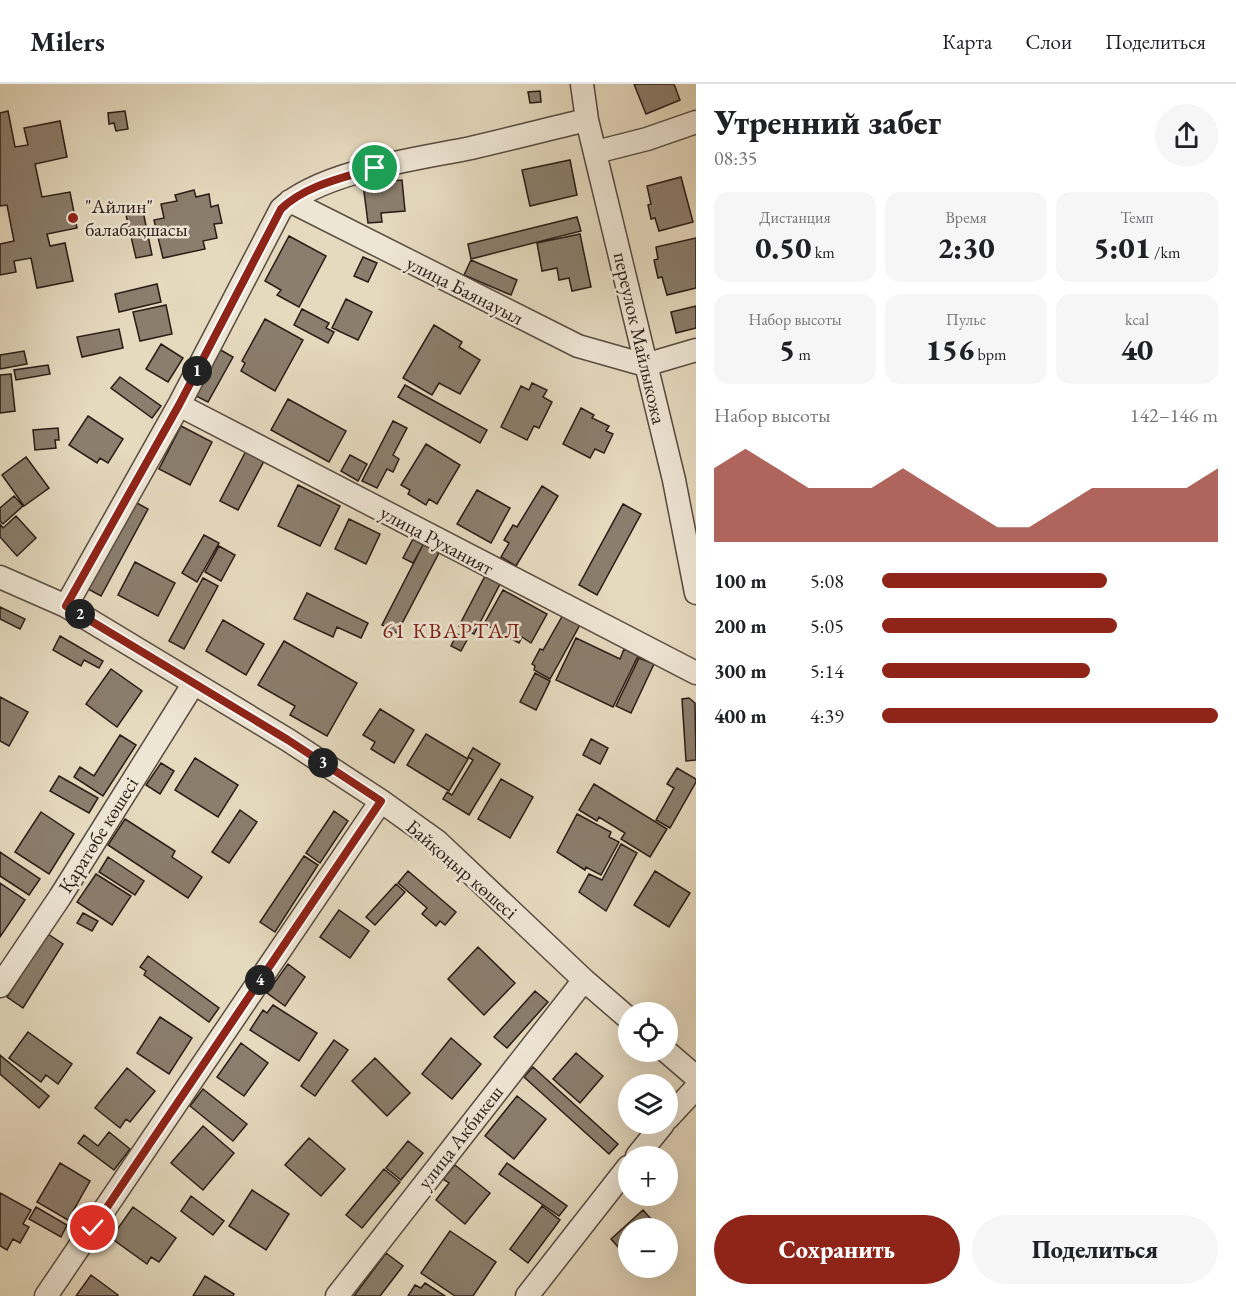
<!DOCTYPE html>
<html lang="ru">
<meta charset="utf-8">
<style>
:root{--surface:#fff;--page:#f6f6f6;--text:#202124;--muted:#757577;--line:#e0e0e0;--accent:#8f2418}
body{margin:0;font-family:"EB Garamond",serif;background:var(--page);color:var(--text);height:100vh;display:flex;flex-direction:column;font-size:22px;white-space:nowrap}
*{box-sizing:border-box;margin:0}
p{font-size:20px;color:var(--muted)}
.icon{flex:none;width:33px;height:33px;fill:none;stroke:currentColor;stroke-width:2;stroke-linecap:round;stroke-linejoin:round}
.map{position:relative;flex:1;overflow:hidden}
.side{display:flex;flex-direction:column;background:var(--surface);width:540px}
.side>*{flex:none}
.tools{position:absolute;left:618px;top:918px;display:grid;gap:12px}
.tools a{display:grid;place-items:center;width:60px;height:60px;border-radius:50%;background:var(--surface);box-shadow:0 6px 24px #0002;font-size:30px}
.pin{position:absolute;display:grid;place-items:center;width:51px;height:51px;color:#fff;margin:-26px;border:3px solid #fff;border-radius:50%;box-shadow:0 2px 6px #0007}
.km{position:absolute;width:30px;height:30px;margin:-15px;border-radius:50%;background:#222;color:#fff;font-size:16px;line-height:30px;text-align:center}
.round{display:grid;place-items:center;flex:none;width:63px;height:63px;border-radius:32px;background:var(--page)}
.summary{display:flex;align-items:center;justify-content:space-between;height:102px;padding:0 18px}
h1{font-size:33px;font-weight:800;line-height:45px}
.figures{display:grid;grid-template-columns:repeat(3,1fr);gap:9px;height:102px;padding:6px 18px}
.figures div{display:grid;align-content:center;border-radius:15px;background:var(--page);text-align:center}
.figures b{font-size:30px;font-weight:800}
.figures small{font-size:16px;font-weight:400}
.figures p{font-size:16px}
.chart{height:168px;padding:12px 18px}
.chart p{display:flex;justify-content:space-between}
.chart svg{width:100%;height:108px;margin-top:6px;fill:var(--accent);opacity:.7}
.cta{display:flex;gap:12px;margin-top:auto;padding:12px 18px}
.cta a{flex:1;height:69px;border-radius:36px;background:var(--accent);color:#fff;font-size:24px;font-weight:800;line-height:69px;text-align:center}
.cta a+a{background:var(--page);color:var(--text)}
ul{padding:0 18px;list-style:none;font-size:20px}
li{display:grid;grid-template-columns:96px 72px 1fr;align-items:center;height:45px}
li i{height:15px;border-radius:8px;background:var(--accent)}
header{display:flex;align-items:center;gap:36px;box-sizing:border-box;height:84px;padding:0 30px;background:var(--surface);border-bottom:2px solid var(--line)}
header strong{font-size:28px}
nav{display:flex;gap:33px;margin-inline-start:auto;font-size:21px}
main{display:flex;flex:1;min-height:0}
.map>svg:first-child{display:block}
.building{fill:#8b7e6d;stroke:#291c16;stroke-width:1.5}
.lines{fill:none;stroke-linecap:round;stroke-linejoin:round}
.street-casing{stroke:#584b40;stroke-width:25}
.street{stroke:#eee6d5;stroke-width:22}
.route-casing{stroke:#fff;stroke-width:12}
.route{stroke:#8f2418;stroke-width:8}
.poi-dot{fill:#8f2418;stroke:#eee6d5;stroke-width:2}
.labels{text-anchor:middle;stroke-width:5;stroke-linejoin:round;paint-order:stroke}
.poi-label{font-size:20px;fill:#291c16;stroke:#eee6d5;text-anchor:start}
.street-label{font-size:20px;fill:#291c16;stroke:#eee6d5}
.quarter-label{font-size:22px;letter-spacing:1.5px;fill:#7a1f14;stroke:#eee6d5}
</style>
<header>
<strong>Milers</strong>
<nav><a>Карта</a><a>Слои</a><a>Поделиться</a></nav>
</header>
<main>
<div class="map">
<svg width="696" height="1212" viewBox="0 0 696 1212">
<rect width="100%" height="100%" fill="#e5d9be"/>
<filter id="stains"><feTurbulence type="fractalNoise" baseFrequency=".00333" numOctaves="4"/><feColorMatrix values="0 0 0 0 .2 0 0 0 0 .09 0 0 0 0 .02 0 0 0 .5 -.17"/></filter>
<radialGradient id="worn" r=".72"><stop offset=".6" stop-color="#630" stop-opacity="0"/><stop offset="1" stop-color="#630" stop-opacity=".3"/></radialGradient>
<path class="building" d="M634,0H674L680,16L646,30Z
M540,7L541,18L530,19L528,8Z
M8,27L15,63L28,61L24,44L60,37L67,73L35,80L42,113L70,108L77,144L47,150L50,162L65,159L73,197L37,204L31,174L14,177L16,188L0,191V160L14,157L7,121L0,122V29Z
M125,27L128,45L116,47L114,39L109,40L108,29Z
M570,76L577,111L530,122L522,86Z
M681,93L693,138L659,147L655,134L651,135L648,121L651,120L647,102Z
M402,96L405,127L381,129L382,138L368,139L363,100Z
M194,106L196,113L209,110L211,123L218,121L222,139L214,140L217,154L203,157L205,165L163,174L154,136L164,134L161,120L177,117L175,111Z
M143,127L152,171L136,174L126,131Z
M577,133L581,147L471,175L468,160Z
M580,150L591,203L572,207L569,194L559,196L557,184L542,187L537,159Z
M289,152L326,172L299,223L277,211L281,206L265,197Z
M696,154V204L667,211L662,193L658,194L654,176L658,175L656,163Z
M363,173L377,179L368,198L354,192Z
M471,176L517,196L511,211L464,191Z
M157,200L161,218L119,228L115,210Z
M346,215L372,228L358,256L332,244Z
M166,221L172,250L140,257L133,228Z
M696,222V244L676,249L671,228Z
M302,225L329,239L326,244L334,248L328,259L294,241Z
M265,235L303,256L275,307L241,287L245,279L242,277Z
M434,241L462,258L459,263L480,276L460,310L439,299L432,311L403,294Z
M119,245L123,264L82,273L77,253Z
M161,260L183,274L168,298L146,285Z
M219,265L233,273L208,318L194,311Z
M24,267L27,280L0,285V271Z
M48,281L50,290L16,296L14,286Z
M11,290L15,327L0,329V291Z
M120,293L161,322L152,334L111,304Z
M532,299L547,306L543,313L552,318L539,344L534,342L527,356L501,343L521,302L529,306Z
M405,301L487,346L480,359L398,313Z
M288,315L346,347L329,378L271,346Z
M581,324L594,331L592,334L609,342L606,347L613,350L604,369L595,365L590,374L563,360Z
M88,332L123,355L108,379L100,374L97,379L69,361Z
M393,337L407,344L393,371L399,375L393,388L387,385L377,404L362,397Z
M181,342L212,358L190,401L159,385Z
M58,344L59,356H55L56,364L35,366L33,346Z
M426,360L460,381L437,420L429,415L426,421L408,410L410,406L401,401Z
M246,367L264,377L238,426L220,417Z
M350,371L367,380L358,397L341,387Z
M26,373L49,404L24,422L2,391Z
M298,401L340,422L320,462L278,442Z
M542,402L558,412L516,482L501,473L509,459L504,456L513,441L517,443Z
M477,406L510,424L491,459L457,440Z
M14,412L23,422L3,440L0,437V424Z
M135,418L148,425L101,512L88,505Z
M623,420L641,430L597,511L579,501Z
M16,432L36,454L17,472L0,453V440L3,444Z
M349,435L380,450L366,480L335,465Z
M204,451L219,459L197,498L182,489Z
M413,455L423,461L413,479L403,474Z
M425,457L441,465L397,549L382,541Z
M219,462L235,471L221,497L205,488Z
M135,478L175,499L158,532L118,511Z
M485,492L500,500L474,550L459,542Z
M203,494L218,502L184,565L169,557Z
M503,506L547,530L531,559L522,553L519,559L484,540Z
M307,509L368,539L361,554L337,543L333,553L294,535Z
M0,523L25,535L20,545L0,535Z
M564,529L581,539L550,595L534,586L535,582L532,580L540,565L543,566Z
M223,536L264,560L246,591L206,567Z
M457,550L467,556L461,567L451,562Z
M60,552L103,577L99,584L84,576L81,582L53,566Z
M576,554L620,575L624,565L638,572L613,623L556,596Z
M284,557L357,599L327,652L290,631L295,622L258,601Z
M639,574L654,580L631,629L616,622Z
M111,585L142,607L117,643L86,620Z
M535,589L550,597L536,626L520,618Z
M0,613L28,628L9,662L0,657Z
M689,614L695,619L696,676L686,677L682,615Z
M380,625L414,646L394,679L371,665L375,658L363,651Z
M426,650L468,675L449,707L407,681Z
M120,651L136,661L103,712L74,693L80,683L94,692Z
M591,655L608,664L600,680L583,671Z
M473,664L500,680L469,731L443,715L447,708L452,711L473,676L468,673Z
M195,674L238,701L218,733L175,706Z
M161,679L174,687L160,710L146,701Z
M677,684L696,695V698L670,744L656,736L674,704L667,700Z
M59,692L98,714L89,729L50,707Z
M501,695L533,713L510,754L478,735Z
M594,700L667,745L650,773L621,755L625,749L599,733L597,737L579,726Z
M240,726L257,738L229,779L212,768Z
M334,727L348,737L320,779L306,769Z
M41,728L74,750L49,790L15,768Z
M577,730L611,748L609,753L619,758L601,791L586,783L585,786L557,768Z
M125,735L175,767L172,773L202,793L188,814L108,761Z
M621,760L637,769L606,827L579,808L589,790L602,796Z
M0,768L40,795L29,811L0,792Z
M304,772L318,781L275,848L260,838Z
M108,773L144,797L135,811L99,788Z
M408,787L456,828L445,841L440,837L436,842L422,830L427,824L398,799Z
M655,787L690,809L669,843L634,821Z
M96,790L131,812L112,841L77,818Z
M0,799L25,816L0,853Z
M396,800L405,808L375,841L366,833Z
M339,826L369,847L350,874L320,853Z
M83,829L98,837L92,847L77,839Z
M48,850L63,860L23,924L7,913Z
M478,863L515,899L484,931L448,895Z
M148,872L219,924L209,938L144,891L146,887L140,883Z
M288,880L305,893L285,922L267,909Z
M535,907L548,918L507,964L494,953Z
M273,921L317,949L299,977L250,946L263,926L267,929Z
M160,933L192,954L169,990L137,969Z
M28,948L72,980L58,1000L46,991L41,998L9,974Z
M451,954L481,980L452,1015L422,990Z
M334,956L348,966L315,1012L301,1002Z
M241,959L268,979L244,1012L217,993Z
M576,969L603,992L580,1019L553,995Z
M0,971L49,1012L39,1024L0,990Z
M375,974L410,1009L387,1032L352,997Z
M533,983L618,1060L609,1070L524,993Z
M127,984L155,1007L130,1038L126,1035L120,1044L95,1024Z
M203,1005L247,1040L233,1057L190,1022Z
M517,1012L546,1035L514,1075L485,1052Z
M203,1042L234,1069L203,1106L171,1079Z
M109,1048L130,1065L114,1086L78,1059L84,1051L98,1062Z
M309,1054L345,1085L321,1112L285,1081Z
M408,1057L423,1069L401,1096L386,1084Z
M60,1079L90,1097L68,1136L37,1118Z
M507,1079L567,1122L559,1132L499,1090Z
M455,1081L490,1109L465,1140L436,1116L449,1099L443,1095Z
M384,1085L400,1098L362,1144L346,1131Z
M252,1106L289,1130L266,1166L229,1142Z
M0,1109L31,1126L23,1140L29,1143L20,1159L13,1155L7,1166L0,1162Z
M191,1112L224,1137L213,1151L181,1127Z
M542,1122L560,1136L528,1179L510,1165Z
M36,1123L67,1141L61,1153L29,1135Z
M133,1123L176,1154L159,1178L151,1173L147,1180L111,1154Z
M643,1126L659,1144H628V1174L611,1155Z
M450,1147L496,1178L473,1212H455L421,1189Z
M386,1169L403,1182L380,1212H354Z
M91,1191L118,1211L117,1212H76Z
M205,1192L234,1210L233,1212H193Z
M425,1199L445,1212H408L415,1201L421,1204Z"/>
<g class="lines">
<defs>
<path id="street" d="M582,0L587,36L674,396L696,509
M596,68L647,55L696,38
M290,117L578,262L645,281L696,266
M179,321L696,589
M0,493L66,522L288,656L381,717L438,758L584,896L628,934
M66,522L179,321L281,125C322,87 417,75 471,64C510,55 548,45 587,36
M0,902L60,813L194,599
M667,968L696,993
M668,1034L696,1004
M637,1072L663,1040
M46,1212L381,717
M337,1212L584,896
M527,1212L628,1083"/>
</defs>
<use href="#street" class="street-casing"/>
<use href="#street" class="street"/>
</g>
<g class="lines">
<defs>
<path id="route" d="M93,1144L381,717L288,656L66,522L179,321L281,125C306,101 343,94 375,84"/>
</defs>
<use href="#route" class="route-casing"/>
<use href="#route" class="route"/>
</g>
<circle class="poi-dot" cx="73" cy="134" r="6"/>
<g class="labels">
<g class="poi-label">
<text x="85" y="129">"Айлин"<tspan x="85" dy="23">балабақшасы</tspan></text>
</g>
<g class="street-label">
<text transform="translate(465 206) rotate(27)" y="7">улица Баянауыл</text>
<text transform="translate(640 254) rotate(77)" y="7">переулок Майлыкожа</text>
<text transform="translate(437 456) rotate(28)" y="7">улица Руханият</text>
<text transform="translate(98 751) rotate(-58)" y="7">Қаратөбе көшесі</text>
<text transform="translate(462 785) rotate(41)" y="7">Байқоңыр көшесі</text>
<text transform="translate(460 1053) rotate(-52)" y="7">улица Акбикеш</text>
</g>
<g class="quarter-label">
<text x="452" y="554">61 КВАРТАЛ</text>
</g>
</g>
<rect width="100%" height="100%" filter="url(#stains)"/>
<rect width="100%" height="100%" fill="url(#worn)"/>
</svg>
<div class="tools">
<a><svg class="icon" aria-label="locate" viewBox="0 0 24 24"><circle cx="12" cy="12" r="6"/><path d="M12 2v4M12 18v4M2 12h4M18 12h4"/></svg></a>
<a><svg class="icon" aria-label="layers" viewBox="0 0 24 24"><path d="M12 4l9 5-9 5-9-5zM3 14l9 5 9-5"/></svg></a>
<a>+</a>
<a>−</a>
</div>
<div class="pin" style="left:375px;top:84px;background:#1e9e55"><svg class="icon" aria-label="arrive" viewBox="0 0 24 24"><path d="M6 21V4h12l-3 4 3 4H6"/></svg></div>
<div class="pin" style="left:93px;top:1144px;background:#d93025"><svg class="icon" aria-label="check" viewBox="0 0 24 24"><path d="M5 12l5 5 9-10"/></svg></div>
<b class="km" style="left:197px;top:287px">1</b>
<b class="km" style="left:80px;top:530px">2</b>
<b class="km" style="left:323px;top:679px">3</b>
<b class="km" style="left:260px;top:896px">4</b>
</div>
<section class="side">
<div class="summary"><div><h1>Утренний забег</h1><p>08:35</p></div><a class="round"><svg class="icon" aria-label="share" viewBox="0 0 24 24"><path d="M12 15V3M7 8l5-5 5 5M5 13v7h14v-7"/></svg></a></div>
<div class="figures">
<div><p>Дистанция</p><b>0.50<small> km</small></b></div>
<div><p>Время</p><b>2:30</b></div>
<div><p>Темп</p><b>5:01<small> /km</small></b></div>
</div>
<div class="figures">
<div><p>Набор высоты</p><b>5<small> m</small></b></div>
<div><p>Пульс</p><b>156<small> bpm</small></b></div>
<div><p>kcal</p><b>40</b></div>
</div>
<div class="chart"><p><span>Набор высоты</span>142–146 m</p>
<svg viewBox="0 0 160 44" preserveAspectRatio="none"><path d="M0 44V14L10 6L20 14L30 22L40 22L50 22L60 14L70 22L80 30L90 38L100 38L110 30L120 22L130 22L140 22L150 22L160 14V44z"/></svg>
</div>
<ul>
<li><b>100 m</b>5:08<i style="width:67%"></i></li>
<li><b>200 m</b>5:05<i style="width:70%"></i></li>
<li><b>300 m</b>5:14<i style="width:62%"></i></li>
<li><b>400 m</b>4:39<i style="width:100%"></i></li>
</ul>
<div class="cta"><a>Сохранить</a><a>Поделиться</a></div>
</section>
</main>
